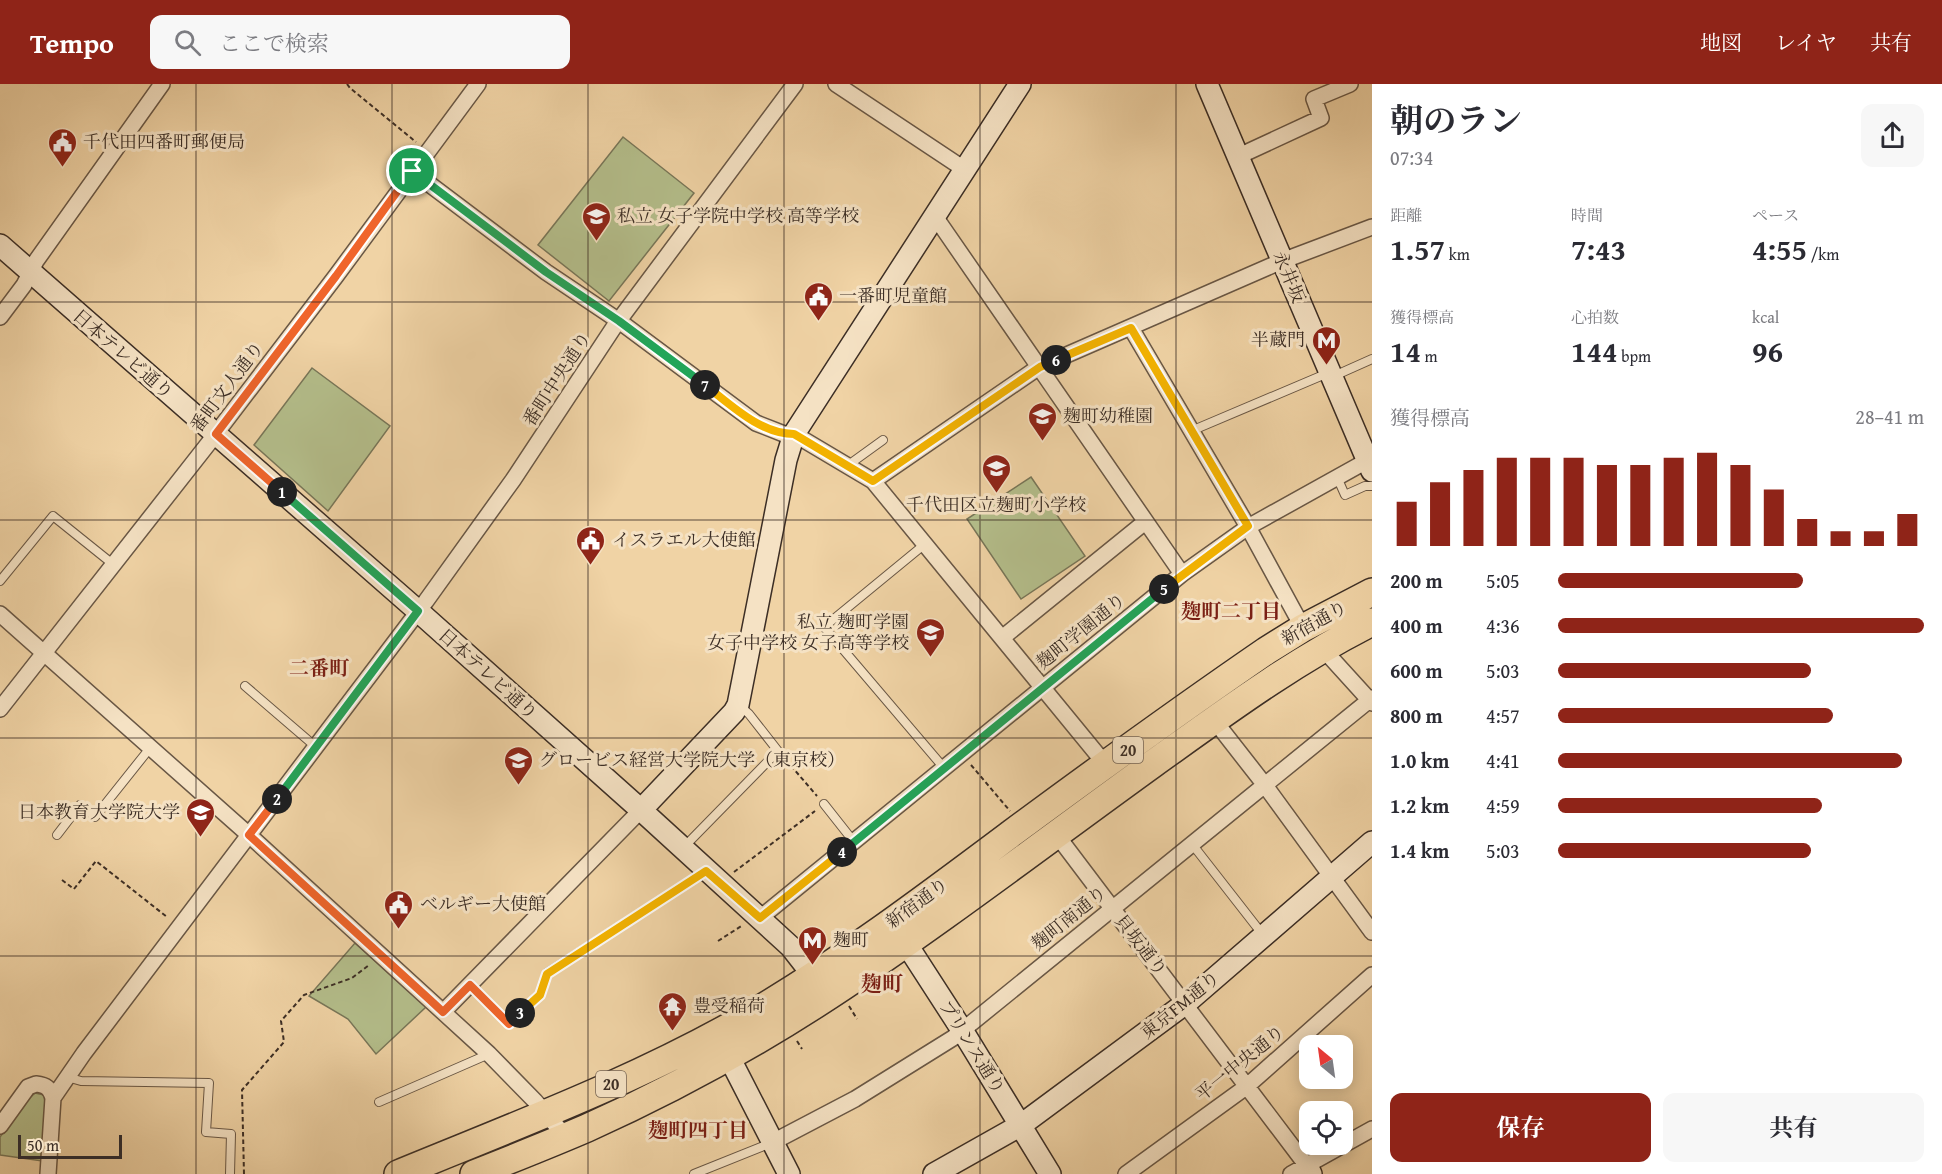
<!DOCTYPE html>
<html lang="ja">
<meta charset="utf-8">
<style>
:root{--surface:#fff;--page:#f7f7f7;--text:#2b2b33;--muted:#7c7c81;--accent:#8f2418}
body{margin:0;font-family:"Gentium Book Plus","Noto Serif JP",serif;background:var(--page);color:var(--text);height:100vh;display:flex;flex-direction:column;font-size:22px;white-space:nowrap}
*{box-sizing:border-box;margin:0}
p{font-size:20px;color:var(--muted)}
.icon{flex:none;width:33px;height:33px;fill:none;stroke:currentColor;stroke-width:2;stroke-linecap:round;stroke-linejoin:round}
.map{position:relative;flex:1;overflow:hidden}
.side{display:flex;flex-direction:column;background:var(--surface);width:570px}
.side>*{flex:none}
.needle{width:39px;rotate:331deg}
.tools{position:absolute;left:1299px;top:951px;display:grid;gap:12px}
.tools a{display:grid;place-items:center;width:54px;height:54px;border-radius:12px;background:var(--surface);box-shadow:0 3px 15px #0003;font-size:30px}
.scale{position:absolute;left:18px;bottom:15px;width:104px;box-sizing:border-box;padding-left:6px;border:3px solid #3c2e25;border-top:0;font-size:16px;line-height:21px;white-space:nowrap;color:#3c2e25;-webkit-text-stroke:4px #f5e2c4;paint-order:stroke}
.pin{position:absolute;display:grid;place-items:center;width:51px;height:51px;color:#fff;margin:-26px;border:3px solid #fff;border-radius:50%;box-shadow:0 2px 6px #0007}
.km{position:absolute;width:30px;height:30px;margin:-15px;border-radius:50%;background:#222;color:#fff;font-size:16px;line-height:30px;text-align:center}
.round{display:grid;place-items:center;flex:none;width:63px;height:63px;border-radius:12px;background:var(--page)}
.headline{display:flex;align-items:center;justify-content:space-between;height:102px;padding:0 18px}
h1{font-size:33px;font-weight:700;line-height:45px}
.metrics{display:grid;grid-template-columns:repeat(3,1fr);gap:9px;height:102px;padding:6px 18px}
.metrics div{display:grid;align-content:center}
.metrics b{font-size:30px;font-weight:700}
.metrics small{font-size:16px;font-weight:400}
.metrics p{font-size:16px}
.chart{height:168px;padding:12px 18px}
.chart p{display:flex;justify-content:space-between}
.chart svg{width:100%;height:108px;margin-top:6px;stroke:var(--accent);stroke-width:6}
.primary-button{display:flex;gap:12px;margin-top:auto;padding:12px 18px}
.primary-button a{flex:1;height:69px;border-radius:12px;background:var(--accent);color:#fff;font-size:24px;font-weight:700;line-height:69px;text-align:center}
.primary-button a+a{background:var(--page);color:var(--text)}
ul{padding:0 18px;list-style:none;font-size:20px}
li{display:grid;grid-template-columns:96px 72px 1fr;align-items:center;height:45px}
li i{height:15px;border-radius:8px;background:var(--accent)}
header{display:flex;align-items:center;gap:36px;box-sizing:border-box;height:84px;padding:0 30px;background:var(--accent);color:#fff}
header strong{font-size:28px}
nav{display:flex;gap:33px;margin-inline-start:auto;font-size:21px}
.search{width:420px;height:54px;background:var(--page);display:flex;align-items:center;gap:15px;box-sizing:border-box;padding:0 21px;border-radius:12px;color:var(--muted);font-size:22px}
main{display:flex;flex:1;min-height:0}
.map>svg:first-child{display:block}
.green{fill:#b4be8b;stroke:#787658;stroke-width:1.5}
.lines{fill:none;stroke-linecap:round;stroke-linejoin:round}
.lane-casing{stroke:#695745;stroke-width:10}
.street-casing{stroke:#695745;stroke-width:18}
.secondary-casing{stroke:#3c2e25;stroke-width:24}
.highway-casing{stroke:#3c2e25;stroke-width:30}
.path{stroke:#3c2e25;stroke-width:2;stroke-dasharray:4.5 3;stroke-linecap:butt}
.lane{stroke:#f5e2c4;stroke-width:8}
.street{stroke:#f5e2c4;stroke-width:15}
.secondary{stroke:#f5e2c4;stroke-width:21}
.highway{stroke:#f0d3a5;stroke-width:27}
.split-1-casing{stroke:#fff;stroke-width:12}
.split-2-casing{stroke:#fff;stroke-width:12}
.split-3-casing{stroke:#fff;stroke-width:12}
.split-4-casing{stroke:#fff;stroke-width:12}
.split-5-casing{stroke:#fff;stroke-width:12}
.split-6-casing{stroke:#fff;stroke-width:12}
.split-7-casing{stroke:#fff;stroke-width:12}
.split-8-casing{stroke:#fff;stroke-width:12}
.split-1{stroke:#f0652b;stroke-width:8}
.split-2{stroke:#22a559;stroke-width:8}
.split-3{stroke:#f0652b;stroke-width:8}
.split-4{stroke:#f5b400;stroke-width:8}
.split-5{stroke:#22a559;stroke-width:8}
.split-6{stroke:#f5b400;stroke-width:8}
.split-7{stroke:#f5b400;stroke-width:8}
.split-8{stroke:#22a559;stroke-width:8}
.grid{fill:none;stroke:#3c2e25;stroke-width:1.5;stroke-opacity:0.55}
.labels{text-anchor:middle;stroke-width:6;stroke-linejoin:round;paint-order:stroke}
.shield{fill:#f5e2c4;stroke:#746455;stroke-width:1.5}
.shield-label{font-size:16px;font-weight:bold;fill:#3c2e25}
.poi-label{font-size:18px;fill:#3c2e25;stroke:#f5e2c4;text-anchor:start}
.street-label{font-size:18px;fill:#3c2e25;stroke:#f5e2c4}
.neighbourhood-label{font-size:20px;font-weight:bold;fill:#7a1f14;stroke:#f5e2c4}
.quarter-label{font-size:21px;font-weight:bold;fill:#7a1f14;stroke:#f5e2c4}
</style>
<header>
<strong>Tempo</strong>
<div class="search"><svg class="icon" aria-label="search" viewBox="0 0 24 24"><circle cx="10" cy="10" r="6"/><path d="M15 15l6 6"/></svg>ここで検索</div>
<nav><a>地図</a><a>レイヤ</a><a>共有</a></nav>
</header>
<main>
<div class="map">
<svg width="1372" height="1090" viewBox="0 0 1372 1090">
<rect width="100%" height="100%" fill="#f0d3a5"/>
<filter id="stains"><feTurbulence type="fractalNoise" baseFrequency=".00333" numOctaves="4"/><feColorMatrix values="0 0 0 0 .2 0 0 0 0 .09 0 0 0 0 .02 0 0 0 .5 -.17"/></filter>
<radialGradient id="worn" r=".72"><stop offset=".6" stop-color="#630" stop-opacity="0"/><stop offset="1" stop-color="#630" stop-opacity=".3"/></radialGradient>
<path class="green" d="M623,53L694,109L609,217L538,161Z
M312,284L390,342L328,427L254,361Z
M1031,393L1085,472L1021,515L967,435Z
M355,859L426,923L376,970L348,935L309,912Z
M35,1009L44,1011L46,1026L42,1077L0,1071V1053L24,1019Z"/>
<g class="lines">
<defs>
<path id="lane" d="M1334,292L1372,275
M1191,347L1328,289
M847,382L883,356
M1337,393L1345,411L1365,402H1372
M925,460L824,543L944,684
M0,497L53,432L114,481
M245,602L316,663
M824,720L854,758
M57,751L80,721L95,733L150,664
M1192,760L1263,851
M683,764L778,667L749,630L740,622
M470,901L509,940L540,911L547,889L705,788
M67,993L81,997L209,999L206,1048L231,1050L230,1090
M379,1018L489,970
M694,1090L771,1059"/>
<path id="street" d="M836,0L964,85
M1239,72L1321,34L1314,15L1350,0
M412,87L546,188L619,237L756,339L784,350H794L873,397L1106,681
M934,131L1182,490
M0,233L24,201L36,177L162,0
M1131,244L1248,443L1303,544
M873,397L1039,283L1282,177L1372,143
M0,530L249,751L489,970L535,1017L566,1053
M1002,554L1145,438
M1323,565L1372,619
M0,625L208,360L336,192L478,0
M1214,636L1264,700L1372,848
M1056,750L1307,1082
M760,834L1182,490L1248,443L1372,374
M443,928L641,726
M53,1014L84,969L426,517L513,396L614,243L795,0
M0,1042L28,1003L36,1000C46,1001 50,1004 53,1014L48,1090
M773,1058L855,1015L953,954L1372,614
M1126,1090L1246,1003L1372,891
M1291,1090L1372,1045"/>
<path id="secondary" d="M1207,0L1372,387
M0,161L418,527L641,726L791,863L823,904
M641,726L734,628L738,621L786,376L794,350L1020,0
M898,847L962,946L1050,1090
M729,973L789,1090
M1307,1082L1311,1090
M934,1090L1021,1041L1186,919L1372,758"/>
<path id="highway" d="M398,1090C517,1041 640,995 752,930C843,876 928,812 1012,749C1096,687 1180,626 1266,567L1303,544L1372,508
M474,1090C512,1075 550,1060 587,1044C672,1006 752,962 830,911C940,838 1046,757 1154,679C1224,629 1294,577 1372,538"/>
</defs>
<use href="#lane" class="lane-casing"/>
<use href="#street" class="street-casing"/>
<use href="#secondary" class="secondary-casing"/>
<use href="#highway" class="highway-casing"/>
<path class="path" d="M347,0L350,4L416,58
M786,676L817,712
M971,681L1010,727
M734,788L815,727
M62,796L74,805L96,777L167,833
M718,857L743,841
M896,896L901,893V890
M849,922L857,935
M797,957L802,965
M244,1090L242,1006L284,958L281,937L304,911L352,894L369,881"/>
<use href="#lane" class="lane"/>
<use href="#street" class="street"/>
<use href="#secondary" class="secondary"/>
<use href="#highway" class="highway"/>
</g>
<g class="lines">
<defs>
<path id="split-1" d="M282,408L216,350L336,192L412,87"/>
<path id="split-2" d="M277,715L418,527L282,408"/>
<path id="split-3" d="M277,715L249,751L429,915L443,928L470,901L509,940L520,929"/>
<path id="split-4" d="M520,929L540,911L547,890L706,787L760,834L842,768"/>
<path id="split-5" d="M842,768L1164,505"/>
<path id="split-6" d="M1056,276L1131,244L1248,442L1164,505"/>
<path id="split-7" d="M705,301C730,320 760,350 794,350L873,397L1040,283L1056,276"/>
<path id="split-8" d="M412,87L546,188L619,237L705,301"/>
</defs>
<use href="#split-1" class="split-1-casing"/>
<use href="#split-2" class="split-2-casing"/>
<use href="#split-3" class="split-3-casing"/>
<use href="#split-4" class="split-4-casing"/>
<use href="#split-5" class="split-5-casing"/>
<use href="#split-6" class="split-6-casing"/>
<use href="#split-7" class="split-7-casing"/>
<use href="#split-8" class="split-8-casing"/>
<use href="#split-1" class="split-1"/>
<use href="#split-2" class="split-2"/>
<use href="#split-3" class="split-3"/>
<use href="#split-4" class="split-4"/>
<use href="#split-5" class="split-5"/>
<use href="#split-6" class="split-6"/>
<use href="#split-7" class="split-7"/>
<use href="#split-8" class="split-8"/>
</g>
<path class="grid" d="M196,0V1090M392,0V1090M588,0V1090M784,0V1090M980,0V1090M1176,0V1090M0,218H1372M0,436H1372M0,654H1372M0,872H1372"/>
<defs>
<symbol id="civic-pin" viewBox="-11 -11 22 30"><path d="M0 17L-7.5 6A9.5 9.5 0 1 1 7.5 6Z" fill="#8f2418" stroke="#f5e2c4"/><path d="M-.6-6.5H3V-4.5H.6V-3L4-1V1h2V6H-6V1h2V-1L-.6-3ZM-1.2 2.5V6h2.4V2.5Z" fill="#fff"/></symbol>
<symbol id="school-pin" viewBox="-11 -11 22 30"><path d="M0 17L-7.5 6A9.5 9.5 0 1 1 7.5 6Z" fill="#8f2418" stroke="#f5e2c4"/><path d="M0-5L7-2L0 1L-7-2ZM-4 1L0 2.5L4 1V4Q0 6-4 4Z" fill="#fff"/></symbol>
<symbol id="metro-pin" viewBox="-11 -11 22 30"><path d="M0 17L-7.5 6A9.5 9.5 0 1 1 7.5 6Z" fill="#8f2418" stroke="#f5e2c4"/><path d="M-5.5 5V-5H-3L0 0L3-5H5.5V5H3V-.5L0 4L-3-.5V5Z" fill="#fff"/></symbol>
<symbol id="university-pin" viewBox="-11 -11 22 30"><path d="M0 17L-7.5 6A9.5 9.5 0 1 1 7.5 6Z" fill="#8f2418" stroke="#f5e2c4"/><path d="M0-5L7-2L0 1L-7-2ZM-4 1L0 2.5L4 1V4Q0 6-4 4Z" fill="#fff"/></symbol>
<symbol id="temple-pin" viewBox="-11 -11 22 30"><path d="M0 17L-7.5 6A9.5 9.5 0 1 1 7.5 6Z" fill="#8f2418" stroke="#f5e2c4"/><path d="M0-6L5-2H3V0L6.5 2.5H4V6H1.5V3h-3V6H-4V2.5H-6.5L-3 0V-2H-5Z" fill="#fff"/></symbol>
</defs>
<g fill-rule="evenodd">
<use href="#civic-pin" x="46" y="42" width="33" height="45"/>
<use href="#school-pin" x="580" y="116" width="33" height="45"/>
<use href="#civic-pin" x="802" y="196" width="33" height="45"/>
<use href="#metro-pin" x="1310" y="240" width="33" height="45"/>
<use href="#school-pin" x="1026" y="316" width="33" height="45"/>
<use href="#school-pin" x="980" y="368" width="33" height="45"/>
<use href="#civic-pin" x="574" y="440" width="33" height="45"/>
<use href="#school-pin" x="914" y="532" width="33" height="45"/>
<use href="#university-pin" x="502" y="660" width="33" height="45"/>
<use href="#university-pin" x="184" y="712" width="33" height="45"/>
<use href="#civic-pin" x="382" y="804" width="33" height="45"/>
<use href="#metro-pin" x="796" y="840" width="33" height="45"/>
<use href="#temple-pin" x="656" y="906" width="33" height="45"/>
</g>
<g class="labels">
<g class="shield">
<rect x="1113" y="653" width="30" height="26" rx="4.5"/>
<rect x="596" y="987" width="30" height="26" rx="4.5"/>
</g>
<g class="shield-label">
<text x="1128" y="672">20</text>
<text x="611" y="1006">20</text>
</g>
<g class="poi-label">
<text x="83" y="64">千代田四番町郵便局</text>
<text x="617" y="138">私立 女子学院中学校 高等学校</text>
<text x="839" y="218">一番町児童館</text>
<text x="1305" y="262" text-anchor="end">半蔵門</text>
<text x="1063" y="338">麹町幼稚園</text>
<text x="996" y="427" text-anchor="middle">千代田区立麹町小学校</text>
<text x="612" y="462">イスラエル大使館</text>
<text x="909" y="544" text-anchor="end">私立 麹町学園<tspan x="909" dy="21">女子中学校 女子高等学校</tspan></text>
<text x="539" y="682">グロービス経営大学院大学（東京校）</text>
<text x="180" y="734" text-anchor="end">日本教育大学院大学</text>
<text x="420" y="826">ベルギー大使館</text>
<text x="833" y="862">麹町</text>
<text x="693" y="928">豊受稲荷</text>
</g>
<g class="street-label">
<text transform="translate(1289 193) rotate(67)" y="6">永井坂</text>
<text transform="translate(123 270) rotate(41)" y="6">日本テレビ通り</text>
<text transform="translate(557 295) rotate(-57)" y="6">番町中央通り</text>
<text transform="translate(227 303) rotate(-53)" y="6">番町文人通り</text>
<text transform="translate(1314 539) rotate(-29)" y="6">新宿通り</text>
<text transform="translate(1081 547) rotate(-39)" y="6">麹町学園通り</text>
<text transform="translate(488 590) rotate(42)" y="6">日本テレビ通り</text>
<text transform="translate(917 819) rotate(-36)" y="6">新宿通り</text>
<text transform="translate(1069 834) rotate(-39)" y="6">麹町南通り</text>
<text transform="translate(1141 861) rotate(52)" y="6">貝坂通り</text>
<text transform="translate(1180 921) rotate(-39)" y="6">東京FM通り</text>
<text transform="translate(972 963) rotate(58)" y="6">プリンス通り</text>
<text transform="translate(1240 979) rotate(-39)" y="6">平一中央通り</text>
</g>
<g class="neighbourhood-label">
<text x="1231" y="534">麹町二丁目</text>
<text x="319" y="591">二番町</text>
<text x="698" y="1053">麹町四丁目</text>
</g>
<g class="quarter-label">
<text x="882" y="907">麹町</text>
</g>
</g>
<rect width="100%" height="100%" filter="url(#stains)"/>
<rect width="100%" height="100%" fill="url(#worn)"/>
</svg>
<div class="tools">
<a><svg class="needle" viewBox="-14 -14 28 28"><path d="M0-13l5 13h-10z" fill="#e53935"/><path d="M0 13l5-13h-10z" fill="#7c7c81"/></svg></a>
<a><svg class="icon" aria-label="locate" viewBox="0 0 24 24"><circle cx="12" cy="12" r="6"/><path d="M12 2v4M12 18v4M2 12h4M18 12h4"/></svg></a>
</div>
<div class="scale">50 m</div>
<div class="pin" style="left:412px;top:87px;background:#1e9e55"><svg class="icon" aria-label="arrive" viewBox="0 0 24 24"><path d="M6 21V4h12l-3 4 3 4H6"/></svg></div>
<b class="km" style="left:282px;top:408px">1</b>
<b class="km" style="left:277px;top:715px">2</b>
<b class="km" style="left:520px;top:929px">3</b>
<b class="km" style="left:842px;top:768px">4</b>
<b class="km" style="left:1164px;top:505px">5</b>
<b class="km" style="left:1056px;top:276px">6</b>
<b class="km" style="left:705px;top:301px">7</b>
</div>
<section class="side">
<div class="headline"><div><h1>朝のラン</h1><p>07:34</p></div><a class="round"><svg class="icon" aria-label="share" viewBox="0 0 24 24"><path d="M12 15V3M7 8l5-5 5 5M5 13v7h14v-7"/></svg></a></div>
<div class="metrics">
<div><p>距離</p><b>1.57<small> km</small></b></div>
<div><p>時間</p><b>7:43</b></div>
<div><p>ペース</p><b>4:55<small> /km</small></b></div>
</div>
<div class="metrics">
<div><p>獲得標高</p><b>14<small> m</small></b></div>
<div><p>心拍数</p><b>144<small> bpm</small></b></div>
<div><p>kcal</p><b>96</b></div>
</div>
<div class="chart"><p><span>獲得標高</span>28–41 m</p>
<svg viewBox="0 0 160 44" preserveAspectRatio="none"><path d="M5 44V26M15 44V18M25 44V13M35 44V8M45 44V8M55 44V8M65 44V11M75 44V11M85 44V8M95 44V6M105 44V11M115 44V21M125 44V33M135 44V38M145 44V38M155 44V31"/></svg>
</div>
<ul>
<li><b>200 m</b>5:05<i style="width:67%"></i></li>
<li><b>400 m</b>4:36<i style="width:100%"></i></li>
<li><b>600 m</b>5:03<i style="width:69%"></i></li>
<li><b>800 m</b>4:57<i style="width:75%"></i></li>
<li><b>1.0 km</b>4:41<i style="width:94%"></i></li>
<li><b>1.2 km</b>4:59<i style="width:72%"></i></li>
<li><b>1.4 km</b>5:03<i style="width:69%"></i></li>
</ul>
<div class="primary-button"><a>保存</a><a>共有</a></div>
</section>
</main>
